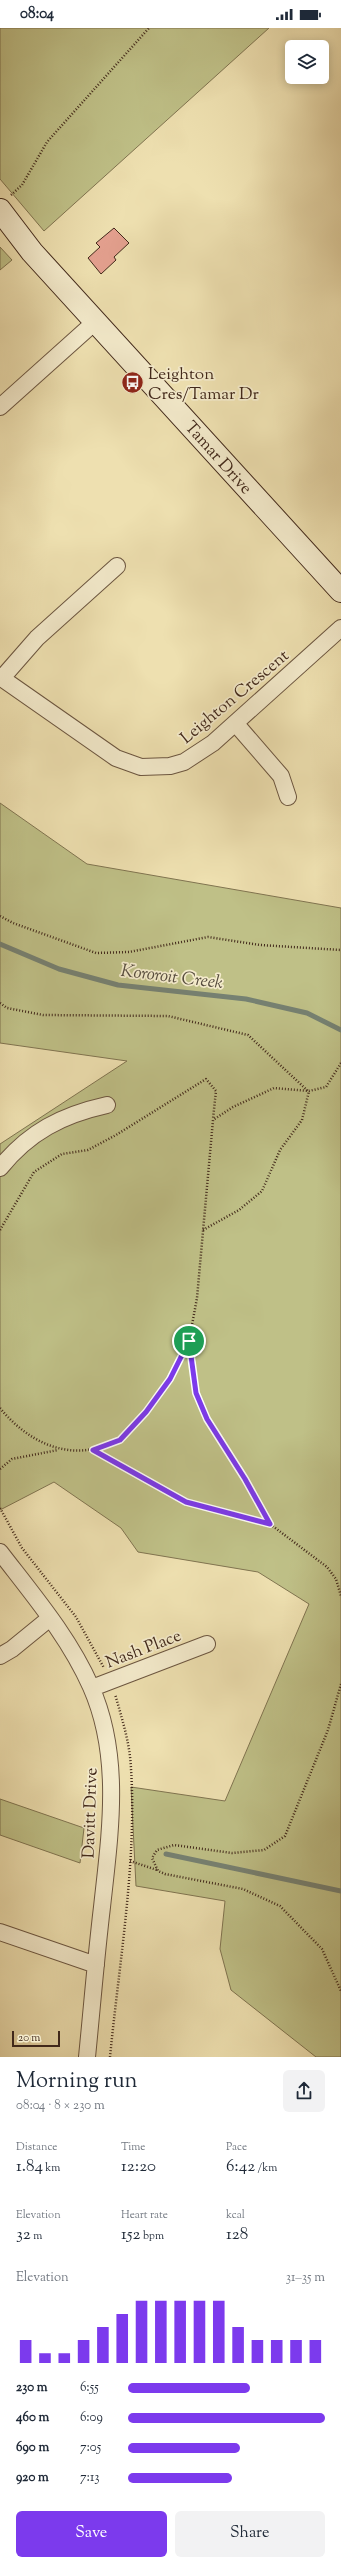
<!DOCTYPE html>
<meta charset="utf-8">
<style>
:root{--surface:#fff;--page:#f2f2f3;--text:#1f2937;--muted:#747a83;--accent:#7c3aed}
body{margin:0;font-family:"Sorts Mill Goudy",serif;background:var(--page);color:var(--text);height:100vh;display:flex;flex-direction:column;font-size:15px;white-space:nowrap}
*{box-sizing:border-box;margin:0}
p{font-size:13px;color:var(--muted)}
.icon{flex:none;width:22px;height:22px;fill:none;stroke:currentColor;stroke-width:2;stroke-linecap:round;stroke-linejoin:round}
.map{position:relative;height:2029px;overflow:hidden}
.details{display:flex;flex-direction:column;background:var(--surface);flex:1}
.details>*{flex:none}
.tools{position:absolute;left:285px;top:12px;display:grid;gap:8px}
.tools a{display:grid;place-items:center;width:44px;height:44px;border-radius:6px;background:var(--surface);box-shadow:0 2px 10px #0003;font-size:20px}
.scale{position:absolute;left:12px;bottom:10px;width:48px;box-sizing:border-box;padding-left:4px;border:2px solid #41281a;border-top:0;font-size:11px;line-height:14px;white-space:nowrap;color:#41281a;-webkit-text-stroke:3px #f4ebcc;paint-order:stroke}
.pin{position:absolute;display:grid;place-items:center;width:34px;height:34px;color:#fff;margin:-17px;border:2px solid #fff;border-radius:50%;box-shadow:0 1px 4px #0007}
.round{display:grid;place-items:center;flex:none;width:42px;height:42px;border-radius:6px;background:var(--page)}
.headline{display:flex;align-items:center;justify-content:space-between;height:68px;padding:0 16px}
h1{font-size:22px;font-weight:600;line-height:30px}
.metrics{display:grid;grid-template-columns:repeat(3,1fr);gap:6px;height:68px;padding:4px 16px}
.metrics div{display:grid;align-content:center}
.metrics b{font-size:17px;font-weight:600}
.metrics small{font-size:11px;font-weight:400}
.metrics p{font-size:11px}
.chart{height:112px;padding:8px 16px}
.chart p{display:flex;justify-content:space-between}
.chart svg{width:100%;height:72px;margin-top:4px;stroke:var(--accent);stroke-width:6}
.primary-button{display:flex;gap:8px;margin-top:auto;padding:8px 16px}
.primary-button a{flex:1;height:46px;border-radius:6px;background:var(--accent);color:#fff;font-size:16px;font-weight:600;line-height:46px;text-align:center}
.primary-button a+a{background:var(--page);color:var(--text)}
ul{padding:0 16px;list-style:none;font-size:13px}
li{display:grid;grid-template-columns:64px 48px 1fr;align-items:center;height:30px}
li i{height:10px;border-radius:5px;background:var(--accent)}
.status{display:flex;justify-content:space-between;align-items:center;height:28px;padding:0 20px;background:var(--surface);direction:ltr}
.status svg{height:11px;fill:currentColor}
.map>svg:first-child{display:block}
.green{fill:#bfc087;stroke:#807450}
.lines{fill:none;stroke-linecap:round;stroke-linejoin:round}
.stream{stroke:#768172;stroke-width:5}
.building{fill:#e4a08f;stroke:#41281a}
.street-casing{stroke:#6c5640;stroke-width:18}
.secondary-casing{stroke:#41281a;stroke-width:24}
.path{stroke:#41281a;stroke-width:2.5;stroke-dasharray:1 2;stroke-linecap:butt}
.street{stroke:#f4ebcc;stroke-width:16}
.secondary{stroke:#f4ebcc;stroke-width:22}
.route-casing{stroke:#fff;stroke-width:8}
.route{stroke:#7c3aed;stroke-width:5}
.labels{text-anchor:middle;stroke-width:3.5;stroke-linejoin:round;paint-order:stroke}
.poi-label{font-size:17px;fill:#41281a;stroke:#f4ebcc;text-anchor:start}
.street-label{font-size:17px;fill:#41281a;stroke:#f4ebcc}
.water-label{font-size:18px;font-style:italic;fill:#574d3f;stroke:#f4ebcc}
</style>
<div class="status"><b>08:04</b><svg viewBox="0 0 49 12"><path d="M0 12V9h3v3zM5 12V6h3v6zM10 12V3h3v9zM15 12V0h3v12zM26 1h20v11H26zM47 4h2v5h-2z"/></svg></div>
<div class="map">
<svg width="341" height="2029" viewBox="0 0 341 2029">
<rect width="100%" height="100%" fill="#eee0b0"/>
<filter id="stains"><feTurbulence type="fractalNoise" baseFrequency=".005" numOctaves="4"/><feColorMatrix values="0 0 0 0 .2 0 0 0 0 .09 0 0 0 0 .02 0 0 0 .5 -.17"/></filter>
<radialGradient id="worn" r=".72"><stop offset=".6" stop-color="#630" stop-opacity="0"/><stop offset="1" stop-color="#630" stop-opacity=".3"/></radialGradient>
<path class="green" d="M0,0H269L44,203L0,151Z
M0,219L12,232L0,242Z
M0,775L87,836L341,880V2029H316L231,1962L220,1921L225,1873L136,1858L131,1759L225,1773L309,1576L258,1544L138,1524L121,1500L54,1454L0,1482V1116L127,1033L0,1015Z
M0,1771L84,1800L80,1835L0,1807Z"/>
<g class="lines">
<path class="stream" d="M0,916L59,941L118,957L246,971L307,985L341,1002
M166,1826L341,1863"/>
</g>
<path class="building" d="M114,200L129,215L114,229L116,232L101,246L88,230L100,219L96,215Z"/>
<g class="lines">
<defs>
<path id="street" d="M0,379L96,293
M0,649L116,730L141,739L170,738L184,734L213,715L341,600
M2,650L37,610L117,538
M236,696L281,748L288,769
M0,1140C29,1104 62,1087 107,1077
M0,1524C33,1567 69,1609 91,1659C122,1729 110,1805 102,1879C96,1929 92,1979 87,2029
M0,1628L12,1621L50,1590
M92,1660L207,1616
M0,1904L96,1937"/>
<path id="secondary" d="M0,182L32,224L341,563"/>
</defs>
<use href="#street" class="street-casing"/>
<use href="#secondary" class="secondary-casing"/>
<path class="path" d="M11,167L22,157L47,114L149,0
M0,888L13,895L96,925L129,924L208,909L260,917L341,922
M0,975L7,980L43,987L168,988L248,1007L308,1063
M341,1035L326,1059L309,1063L274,1060L233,1079L213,1092L197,1270L189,1313L196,1365L207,1391L245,1451L270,1496L327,1539L336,1551L341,1568
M0,1202L34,1144L62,1126L88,1122L116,1107L206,1051L216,1063L213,1091
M203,1202L239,1182L262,1163L280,1122L302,1092L309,1063
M0,1380C26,1412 64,1432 104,1418C110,1416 117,1415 121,1411C152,1385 171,1349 188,1313
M93,1422L186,1474L270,1496
M0,1441L12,1431L58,1422
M0,1480L22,1520L76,1589L104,1640
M341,1656L328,1702L285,1808L264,1822L232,1825L174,1817L157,1822L152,1830L158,1843L165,1846L243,1861L280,1878L322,1921L341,1963
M130,1833L157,1842
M110,2029C119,1936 137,1833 131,1741C130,1715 122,1691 115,1666"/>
<use href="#street" class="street"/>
<use href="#secondary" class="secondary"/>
</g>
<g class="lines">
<defs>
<path id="route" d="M189,1313L196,1365L207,1391L245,1451L270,1496L186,1474L93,1422L120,1412L146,1384L170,1351Z"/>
</defs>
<use href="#route" class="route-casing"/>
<use href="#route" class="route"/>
</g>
<defs>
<symbol id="bus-disc" viewBox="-11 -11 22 22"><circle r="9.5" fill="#8f2418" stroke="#f4ebcc"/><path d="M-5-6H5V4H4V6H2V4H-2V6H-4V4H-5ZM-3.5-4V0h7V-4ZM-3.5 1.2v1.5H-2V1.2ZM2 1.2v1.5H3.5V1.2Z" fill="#fff"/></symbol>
</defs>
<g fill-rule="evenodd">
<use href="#bus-disc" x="120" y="342" width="25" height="25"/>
</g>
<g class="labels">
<g class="poi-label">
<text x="148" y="351">Leighton<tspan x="148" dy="20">Cres/Tamar Dr</tspan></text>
</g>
<g class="street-label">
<text transform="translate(219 429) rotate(48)" y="6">Tamar Drive</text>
<text transform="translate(234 668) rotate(-40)" y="6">Leighton Crescent</text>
<text transform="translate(143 1620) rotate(-21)" y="6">Nash Place</text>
<text transform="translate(89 1785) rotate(-88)" y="6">Davitt Drive</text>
</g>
<g class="water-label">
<text transform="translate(172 948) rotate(7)" y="6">Kororoit Creek</text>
</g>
</g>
<rect width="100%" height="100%" filter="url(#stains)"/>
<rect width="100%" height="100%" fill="url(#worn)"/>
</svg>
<div class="tools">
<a><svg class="icon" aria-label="layers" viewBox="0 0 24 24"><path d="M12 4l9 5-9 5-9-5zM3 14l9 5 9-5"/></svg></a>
</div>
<div class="scale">20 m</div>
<div class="pin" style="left:189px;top:1313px;background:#1e9e55"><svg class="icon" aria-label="arrive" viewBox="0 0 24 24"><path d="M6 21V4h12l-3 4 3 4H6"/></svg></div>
</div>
<section class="details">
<div class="headline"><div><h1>Morning run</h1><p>08:04 · 8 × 230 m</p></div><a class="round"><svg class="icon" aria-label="share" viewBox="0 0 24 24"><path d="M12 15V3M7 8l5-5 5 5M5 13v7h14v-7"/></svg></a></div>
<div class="metrics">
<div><p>Distance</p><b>1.84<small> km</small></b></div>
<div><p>Time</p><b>12:20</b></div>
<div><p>Pace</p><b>6:42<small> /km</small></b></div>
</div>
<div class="metrics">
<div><p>Elevation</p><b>32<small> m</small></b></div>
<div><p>Heart rate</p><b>152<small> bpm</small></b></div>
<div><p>kcal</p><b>128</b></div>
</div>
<div class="chart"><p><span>Elevation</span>31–35 m</p>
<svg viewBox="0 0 160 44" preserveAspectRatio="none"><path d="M5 44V30M15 44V38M25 44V38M35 44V30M45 44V22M55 44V14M65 44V6M75 44V6M85 44V6M95 44V6M105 44V6M115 44V22M125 44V30M135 44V30M145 44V30M155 44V30"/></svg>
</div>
<ul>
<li><b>230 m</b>6:55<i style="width:62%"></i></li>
<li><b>460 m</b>6:09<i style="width:100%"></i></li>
<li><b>690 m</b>7:05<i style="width:57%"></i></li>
<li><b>920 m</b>7:13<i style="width:53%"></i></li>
</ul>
<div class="primary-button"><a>Save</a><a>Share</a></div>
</section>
